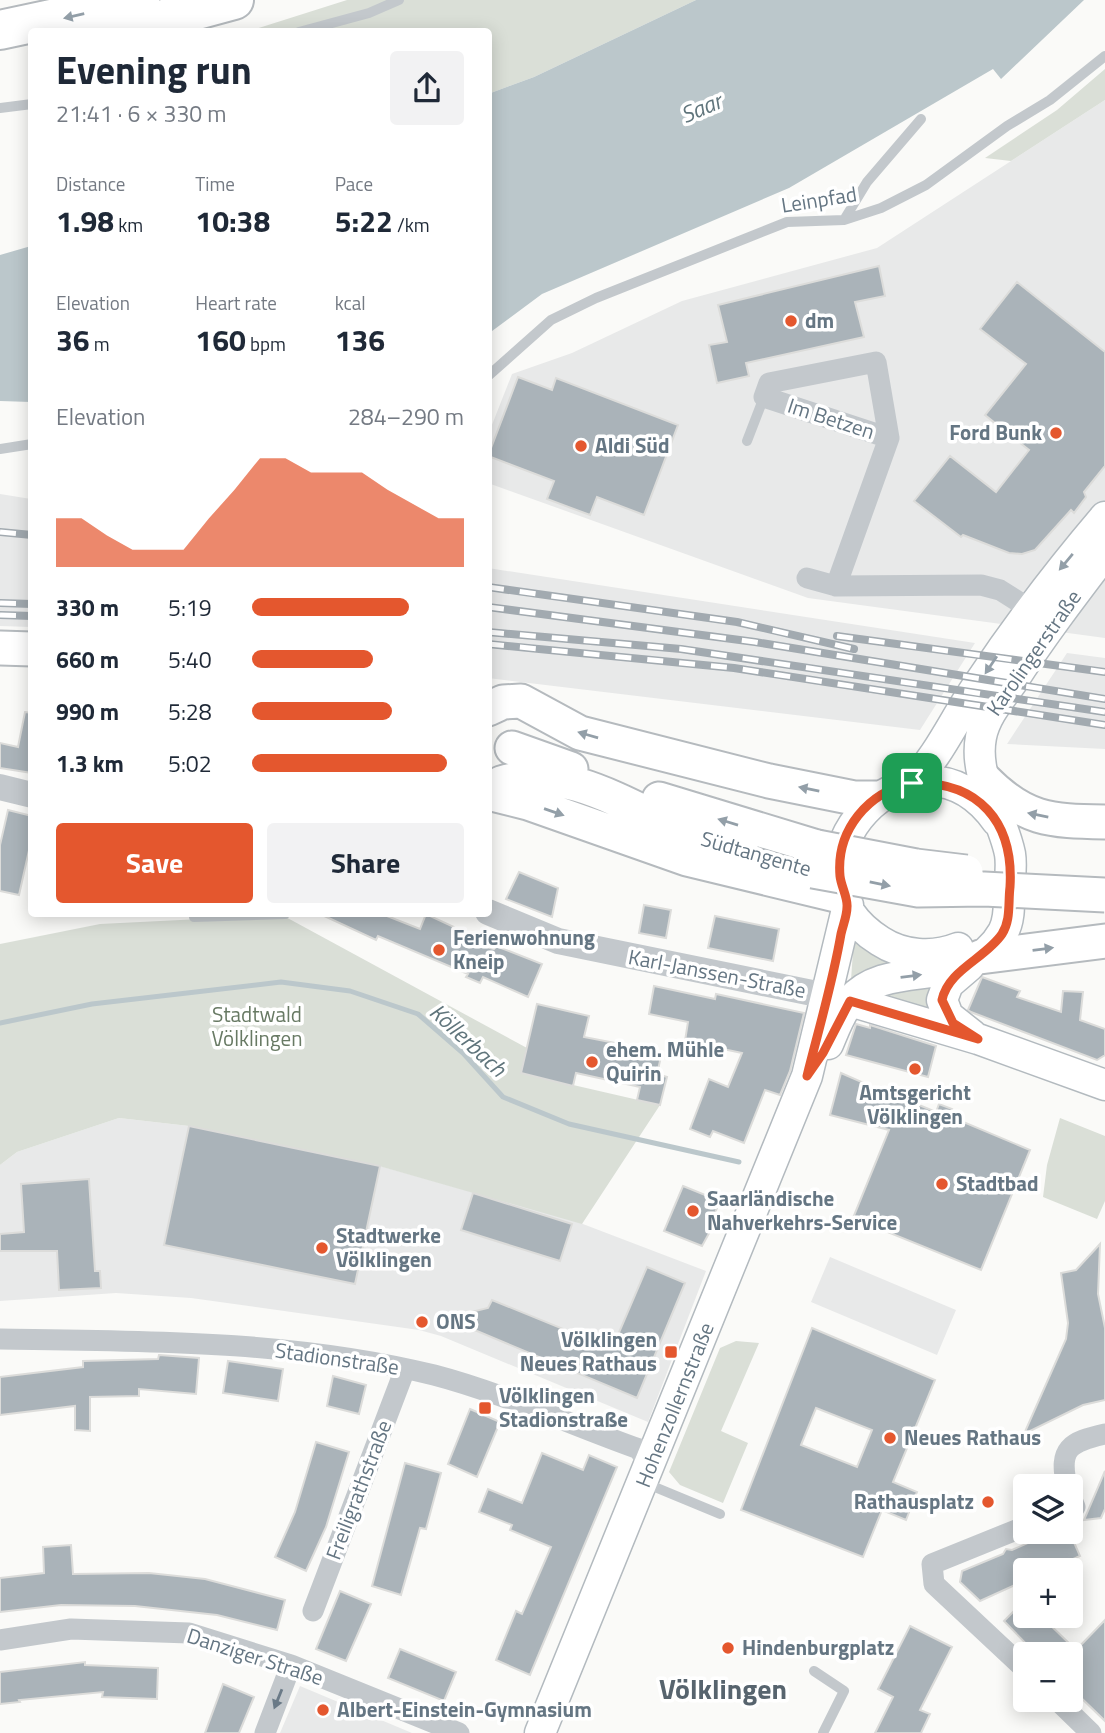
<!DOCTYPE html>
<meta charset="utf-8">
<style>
:root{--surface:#fff;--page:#f2f2f3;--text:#1f2937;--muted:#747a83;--accent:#e4572e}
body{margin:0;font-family:"Titillium Web",sans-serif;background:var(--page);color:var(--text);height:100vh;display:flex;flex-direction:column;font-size:26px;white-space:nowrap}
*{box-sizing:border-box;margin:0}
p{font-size:23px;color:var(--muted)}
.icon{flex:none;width:38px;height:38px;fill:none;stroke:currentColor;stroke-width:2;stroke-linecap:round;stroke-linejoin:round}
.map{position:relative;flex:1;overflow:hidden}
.sheet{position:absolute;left:28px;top:28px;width:464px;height:889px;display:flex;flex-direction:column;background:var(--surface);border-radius:7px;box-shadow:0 4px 18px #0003}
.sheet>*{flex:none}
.buttons{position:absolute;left:1013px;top:1474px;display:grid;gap:14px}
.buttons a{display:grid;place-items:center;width:70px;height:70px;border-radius:7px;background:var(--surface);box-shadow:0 4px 18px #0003;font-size:35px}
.pin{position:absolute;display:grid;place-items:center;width:60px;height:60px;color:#fff;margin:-30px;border-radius:14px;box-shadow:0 4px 10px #0006}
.round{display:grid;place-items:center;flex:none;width:74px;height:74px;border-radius:7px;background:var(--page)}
.overview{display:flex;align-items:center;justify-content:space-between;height:119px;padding:0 28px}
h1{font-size:38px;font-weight:700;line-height:52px}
.metrics{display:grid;grid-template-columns:repeat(3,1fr);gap:10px;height:119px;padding:7px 28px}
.metrics div{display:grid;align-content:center}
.metrics b{font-size:30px;font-weight:700}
.metrics small{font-size:19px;font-weight:400}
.metrics p{font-size:19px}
.chart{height:196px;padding:14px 28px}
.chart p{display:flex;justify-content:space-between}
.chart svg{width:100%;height:126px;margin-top:7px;fill:var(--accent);opacity:.7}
.button{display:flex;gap:14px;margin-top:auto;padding:14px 28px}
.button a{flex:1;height:80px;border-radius:7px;background:var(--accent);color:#fff;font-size:28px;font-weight:700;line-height:80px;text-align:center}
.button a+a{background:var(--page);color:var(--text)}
ul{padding:0 28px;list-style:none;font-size:23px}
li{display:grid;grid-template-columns:112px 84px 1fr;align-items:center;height:52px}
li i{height:18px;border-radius:9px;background:var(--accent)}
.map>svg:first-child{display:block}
.built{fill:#e8e9e9}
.green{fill:#dadfd7}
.water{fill:#bbc7cb}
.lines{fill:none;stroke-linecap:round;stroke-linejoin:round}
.stream{stroke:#bbc7cb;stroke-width:5}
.building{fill:#aab3b9;stroke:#dcdcda;stroke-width:2;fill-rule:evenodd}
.secondary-casing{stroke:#b3babf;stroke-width:33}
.primary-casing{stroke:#b5babe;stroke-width:37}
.motorway-casing{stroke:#b4b9bd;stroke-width:42}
.service{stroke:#c3c8cc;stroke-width:10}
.minor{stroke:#c3c8cc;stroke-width:21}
.tertiary{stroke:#c3c8cc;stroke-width:26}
.secondary{stroke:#fff;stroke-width:30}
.primary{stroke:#fff;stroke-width:33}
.motorway{stroke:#fff;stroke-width:38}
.rail-casing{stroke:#a2aab0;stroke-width:8}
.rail{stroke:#fff;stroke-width:5;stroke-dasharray:16;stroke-linecap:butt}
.primary-bridge-casing{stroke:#b5babe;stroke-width:37;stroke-linecap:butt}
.primary-bridge{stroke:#fff;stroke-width:33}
.oneway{fill:#939fa8}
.oneway2{fill:#6a7a87}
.route-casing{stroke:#fff;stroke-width:14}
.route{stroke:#e4572e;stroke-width:9}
.poi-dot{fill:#e4572e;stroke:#fff;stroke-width:2.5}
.labels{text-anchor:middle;stroke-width:7;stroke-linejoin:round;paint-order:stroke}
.street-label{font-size:21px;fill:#657683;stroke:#fff}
.poi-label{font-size:21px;font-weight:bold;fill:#657683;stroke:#fff;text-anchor:start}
.park-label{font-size:21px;fill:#687a64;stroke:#fff}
.water-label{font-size:23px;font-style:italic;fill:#60757c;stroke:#fff}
.district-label{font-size:28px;font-weight:bold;fill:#57646e;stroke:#fff}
</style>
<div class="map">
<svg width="1105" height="1733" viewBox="0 0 1105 1733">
<rect width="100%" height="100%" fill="#fafaf8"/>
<path class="built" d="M1105,100V638L808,598L488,483V435L512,374L572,353L682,301L877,248Z
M0,494L31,499V627L0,626Z
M488,568L975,643L920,730L488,678Z
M1067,653L1105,658V749L1007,744Z
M119,1118L189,1126L380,1166L575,1221L706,1271L648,1422L441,1336L419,1330L191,1298L116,1293L0,1301V1165L17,1152Z
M830,1257L956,1310L937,1355L811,1302Z
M300,1686L412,1733H280Z"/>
<path class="green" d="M347,0H696L534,77L488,94V32H246Z
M1105,69V100L1011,161L985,158L1057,110Z
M282,915L527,1048L521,1073L660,1105L582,1224L379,1166L189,1126L119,1118L17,1152L0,1165V944L100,924Z
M854,937L897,961L851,980Z
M934,981L933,1017L884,993Z
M1060,1118L1105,1136V1201L1097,1219L1043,1197L1047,1165Z
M736,1341L759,1343L721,1431L748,1443L723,1503L680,1485L669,1472L720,1348Z"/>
<path class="water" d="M696,0H1084L1001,79L993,69L789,188L542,294L488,334V94L534,77Z
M31,246V402L0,401V255Z"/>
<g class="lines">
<path class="stream" d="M0,1023L92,1004L281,982L350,991L418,1014L463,1053L503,1097L569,1124L739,1162"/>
</g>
<path class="building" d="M879,266L885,296L855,302L864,337L746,363L749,376L717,383L709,345L727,342L718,305Z
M1017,282L1105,352V466L1084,492L1086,497L1074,513L1071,510L1035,550L1022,554L1009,553L963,535L961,537L914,501L950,456L996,492L1029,450L985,415L1026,364L980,329Z
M518,377L552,390L556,378L678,425L644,515L597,497L590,515L547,499L554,481L488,456Z
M25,712L32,713V773L0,768V743L18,747Z
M8,810L32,816V837L19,895L0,891V845Z
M519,872L558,888L552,917L506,899Z
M644,905L671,910L666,938L639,933Z
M320,914H382L420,929L426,914L454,927L465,940L475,944L494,949L496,946L542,964L528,997L483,977L480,983L466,977L468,974L378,936L376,940Z
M715,916L779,929L773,961L708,948Z
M982,977L1020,991L1017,997L1061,1012L1063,991L1083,992L1080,1020L1105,1029V1055L1097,1060L971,1012L968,1010Z
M654,986L715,999L716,994L804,1013L790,1071L780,1095L765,1090L744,1143L713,1131L710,1137L690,1129L709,1079L728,1087L742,1053L685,1041L688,1022L649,1014Z
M537,1004L589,1016L584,1037L662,1052L657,1074L667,1077L660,1105L637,1100L640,1087L576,1073L573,1086L521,1073Z
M856,1024L870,1028V1025L936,1046L928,1077L846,1055Z
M841,1073L864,1083L863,1089L902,1098L936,1112L939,1104L952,1109L949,1116L1030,1150L981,1270L853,1218L889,1130L830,1115Z
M189,1126L380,1166L355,1284L164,1245Z
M89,1179L95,1271H100L101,1288L59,1290L57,1251H0V1234L24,1232L21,1184Z
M683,1186L720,1201L714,1215L718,1217L702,1246L664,1231Z
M473,1193L572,1224L560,1261L461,1230Z
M1100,1244L1098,1294L1105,1328V1400L1083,1405L1024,1434L1066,1339L1068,1323L1061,1273L1076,1270Z
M647,1267L685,1283L637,1398L446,1318L488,1308L492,1300L612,1349Z
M812,1328L935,1380L893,1482L917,1492L906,1520L882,1510L863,1557L741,1510ZM816,1408L872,1430L857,1467L801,1445Z
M159,1355L199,1358L196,1394L139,1389V1396L90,1397V1431L75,1430V1406L0,1415V1377L83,1367V1361L158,1359Z
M228,1361L283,1369L278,1401L223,1393Z
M333,1376L366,1385L359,1414L327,1406Z
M470,1409L500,1422L477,1477L448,1464Z
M316,1442L349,1452L326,1527L306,1571L275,1557L295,1512Z
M542,1453L583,1470L589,1455L617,1467L530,1675L496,1660L516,1611L522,1614L551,1547L510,1530L512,1525L479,1512L488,1489L522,1503Z
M405,1463L441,1473L426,1529L420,1528L401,1595L372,1586Z
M1105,1471V1509L1101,1518L1084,1520Z
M1055,1531H1069L1080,1556L1049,1570H1026V1580L980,1601L960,1582L962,1571L1003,1554L1006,1549L1012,1550Z
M71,1545L73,1574L149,1573L205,1579L285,1600L277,1630L217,1615L135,1606L61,1605L0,1612V1578L44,1573L43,1547Z
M340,1591L371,1604L346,1661L316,1649Z
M1026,1599V1615H1040L1076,1650L1105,1620V1721L1071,1688L1073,1654H1036L1004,1621Z
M910,1626L952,1647L920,1710L930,1714L921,1733H875L893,1697L878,1689Z
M400,1649L456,1672L444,1701L388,1678Z
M85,1662V1665L158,1668L157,1699L102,1697L103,1692L19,1700L20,1702L0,1704V1672Z
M223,1684L254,1697L239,1733H205Z"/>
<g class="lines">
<defs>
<path id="secondary" d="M912,783C939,756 956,716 978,685C1017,626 1059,571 1105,517
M958,948C933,958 903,956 880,941C765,869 915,706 997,821
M969,966L948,984L942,1000L948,1016L972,1035
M850,1001L978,1039L1105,1085
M828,1044C834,1030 840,1013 850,1001C889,955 968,994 1003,932C1010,920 1009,904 1009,891C1010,878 1012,866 1010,854C1002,814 973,778 981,737C985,716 1000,699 1012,682C1041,637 1073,595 1105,553
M540,1733L807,1076L848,905"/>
<path id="primary" d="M0,648L32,649
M488,709L503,702L521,701L580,733L769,781L854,798H876
M512,748L571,769
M984,779C1024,820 1049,821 1105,822
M501,783C569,761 640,815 701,839C714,845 728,848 742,852
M488,793L528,803L687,859L844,897
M659,799L817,847
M980,957L1105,941"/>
<path id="motorway" d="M0,30L140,0
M116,32L234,0"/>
</defs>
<use href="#secondary" class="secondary-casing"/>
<use href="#primary" class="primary-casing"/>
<use href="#motorway" class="motorway-casing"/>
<path class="service" d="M299,32L369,13L399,0
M0,108L32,104
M844,220L867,182L921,119
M488,376L551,320L596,298L787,222L844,220L881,208L926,185L1007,126L1050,100L1105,56
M747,441L764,397
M0,449L32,444
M194,917L285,914
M645,1483L720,1514
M814,1671L844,1691L823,1733"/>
<path class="minor" d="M807,578L836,586L981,585L1000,590L1030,609
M836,586L889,438L876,362L769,383L764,397L889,438
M0,1339C144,1341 292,1340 434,1375C503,1393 571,1425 639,1449L650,1467
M1067,1486C1058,1448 1070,1442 1105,1434
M1071,1497L1075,1507L1071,1509
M1026,1526L932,1564L934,1584L1026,1670
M313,1611L405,1369
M0,1640L71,1629L189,1633L291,1665L459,1733
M1056,1699L1091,1733
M265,1733L291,1665"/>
<path class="tertiary" d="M0,787L32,795
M488,912L558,941L827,996"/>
<use href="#secondary" class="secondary"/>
<use href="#primary" class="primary"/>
<use href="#motorway" class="motorway"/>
<defs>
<path id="rail" d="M0,532L32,535
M488,587L737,622L854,649
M0,603L32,604
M488,607L755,642L1105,699
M0,615L32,616
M488,632L681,649L1105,712
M837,636L1105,672
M488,644L734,668L1105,725"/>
</defs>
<use href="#rail" class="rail-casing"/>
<use href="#rail" class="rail"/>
<defs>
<path id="primary-bridge" d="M817,847L916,866L966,872
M813,871L918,890L984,889L1105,895"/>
</defs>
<use href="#primary-bridge" class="primary-bridge-casing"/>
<use href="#primary-bridge" class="primary-bridge"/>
</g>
<defs><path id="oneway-solid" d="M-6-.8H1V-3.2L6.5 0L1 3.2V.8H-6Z" transform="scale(1.75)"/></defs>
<g class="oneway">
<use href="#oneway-solid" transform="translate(74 16) rotate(167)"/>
<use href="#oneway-solid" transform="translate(1066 562) rotate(130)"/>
<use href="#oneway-solid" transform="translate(991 665) rotate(124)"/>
<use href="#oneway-solid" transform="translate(588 735) rotate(-164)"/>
<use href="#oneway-solid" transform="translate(809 789) rotate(-169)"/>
<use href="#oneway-solid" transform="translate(554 812) rotate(19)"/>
<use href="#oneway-solid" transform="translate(1038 815) rotate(-169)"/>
<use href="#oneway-solid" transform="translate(728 822) rotate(-163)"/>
<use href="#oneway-solid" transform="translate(880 884) rotate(11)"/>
<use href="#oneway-solid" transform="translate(1043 949) rotate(-7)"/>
<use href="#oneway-solid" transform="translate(911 976) rotate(-7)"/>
</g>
<use class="oneway2" href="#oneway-solid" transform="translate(278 1699) rotate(112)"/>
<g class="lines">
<defs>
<path id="route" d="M912,783C979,781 1014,822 1010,887C1008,903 1011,920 1002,934C986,958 948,970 942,1000L953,1023L978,1039L850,1001L823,1053L807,1076C819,1028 833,981 841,934C843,925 847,916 847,907C848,898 841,886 840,876C836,830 868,792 912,783Z"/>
</defs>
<use href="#route" class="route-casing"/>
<use href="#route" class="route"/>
</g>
<g class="poi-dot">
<circle cx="791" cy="321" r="7"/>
<circle cx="1056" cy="433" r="7"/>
<circle cx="581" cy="446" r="7"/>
<circle cx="439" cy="950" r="7"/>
<circle cx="592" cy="1062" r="7"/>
<circle cx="915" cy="1069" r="7"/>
<circle cx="942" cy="1184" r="7"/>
<circle cx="693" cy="1211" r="7"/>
<circle cx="322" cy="1248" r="7"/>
<circle cx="422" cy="1322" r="7"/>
<rect x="664" y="1345" width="14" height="14" rx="3.5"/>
<rect x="478" y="1401" width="14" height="14" rx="3.5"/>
<circle cx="890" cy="1438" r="7"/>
<circle cx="988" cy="1502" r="7"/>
<circle cx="728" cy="1648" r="7"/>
<circle cx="323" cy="1710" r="7"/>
</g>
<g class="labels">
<g class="street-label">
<text transform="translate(819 200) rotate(-9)" y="7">Leinpfad</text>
<text transform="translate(831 419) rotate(18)" y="7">Im Betzen</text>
<text transform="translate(1034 653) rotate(-55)" y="7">Karolingerstraße</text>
<text transform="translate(756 854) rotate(16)" y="7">Südtangente</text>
<text transform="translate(717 974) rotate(11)" y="7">Karl-Janssen-Straße</text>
<text transform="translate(337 1359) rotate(8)" y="7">Stadionstraße</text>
<text transform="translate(675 1405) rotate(-68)" y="7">Hohenzollernstraße</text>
<text transform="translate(359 1490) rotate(-69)" y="7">Freiligrathstraße</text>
<text transform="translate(255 1657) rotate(18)" y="7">Danziger Straße</text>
</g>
<g class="poi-label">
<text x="805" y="328">dm</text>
<text x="1042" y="440" text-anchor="end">Ford Bunk</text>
<text x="595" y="453">Aldi Süd</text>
<text x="453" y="945">Ferienwohnung<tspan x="453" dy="24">Kneip</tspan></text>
<text x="606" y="1057">ehem. Mühle<tspan x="606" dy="24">Quirin</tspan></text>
<text x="915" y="1100" text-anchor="middle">Amtsgericht<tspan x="915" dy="24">Völklingen</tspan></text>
<text x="956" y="1191">Stadtbad</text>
<text x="707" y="1206">Saarländische<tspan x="707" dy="24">Nahverkehrs-Service</tspan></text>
<text x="336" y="1243">Stadtwerke<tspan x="336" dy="24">Völklingen</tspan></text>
<text x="436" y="1329">ONS</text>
<text x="657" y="1347" text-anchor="end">Völklingen<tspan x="657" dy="24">Neues Rathaus</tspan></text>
<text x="499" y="1403">Völklingen<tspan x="499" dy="24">Stadionstraße</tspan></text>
<text x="904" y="1445">Neues Rathaus</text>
<text x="974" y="1509" text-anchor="end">Rathausplatz</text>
<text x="742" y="1655">Hindenburgplatz</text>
<text x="337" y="1717">Albert-Einstein-Gymnasium</text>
</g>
<g class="park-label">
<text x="257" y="1022">Stadtwald<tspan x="257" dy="24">Völklingen</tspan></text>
</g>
<g class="water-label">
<text transform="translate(701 108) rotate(-23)" y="8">Saar</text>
<text transform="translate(468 1040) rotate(43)" y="8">Köllerbach</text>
</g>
<g class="district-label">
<text x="723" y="1699">Völklingen</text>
</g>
</g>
</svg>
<div class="buttons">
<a><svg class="icon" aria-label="layers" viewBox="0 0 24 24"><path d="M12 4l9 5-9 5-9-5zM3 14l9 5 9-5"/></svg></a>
<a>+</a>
<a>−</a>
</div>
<div class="pin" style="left:912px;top:783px;background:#1e9e55"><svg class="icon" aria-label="arrive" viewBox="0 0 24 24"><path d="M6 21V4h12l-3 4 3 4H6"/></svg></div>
<section class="sheet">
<div class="overview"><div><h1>Evening run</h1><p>21:41 · 6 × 330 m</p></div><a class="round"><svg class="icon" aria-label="share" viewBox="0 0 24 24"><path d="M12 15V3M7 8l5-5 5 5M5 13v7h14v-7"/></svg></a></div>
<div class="metrics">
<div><p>Distance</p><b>1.98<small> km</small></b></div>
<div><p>Time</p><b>10:38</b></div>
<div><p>Pace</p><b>5:22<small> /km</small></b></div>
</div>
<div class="metrics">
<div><p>Elevation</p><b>36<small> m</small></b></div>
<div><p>Heart rate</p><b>160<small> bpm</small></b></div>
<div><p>kcal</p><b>136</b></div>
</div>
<div class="chart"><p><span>Elevation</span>284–290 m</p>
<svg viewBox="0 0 160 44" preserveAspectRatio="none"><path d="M0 44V27L10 27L20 33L30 38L40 38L50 38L60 27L70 17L80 6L90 6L100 11L110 11L120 11L130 17L140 22L150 27L160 27V44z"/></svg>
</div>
<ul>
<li><b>330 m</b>5:19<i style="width:74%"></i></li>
<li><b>660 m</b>5:40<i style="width:57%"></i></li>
<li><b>990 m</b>5:28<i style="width:66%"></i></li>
<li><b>1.3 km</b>5:02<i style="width:92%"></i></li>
</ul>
<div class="button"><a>Save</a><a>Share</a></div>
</section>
</div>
